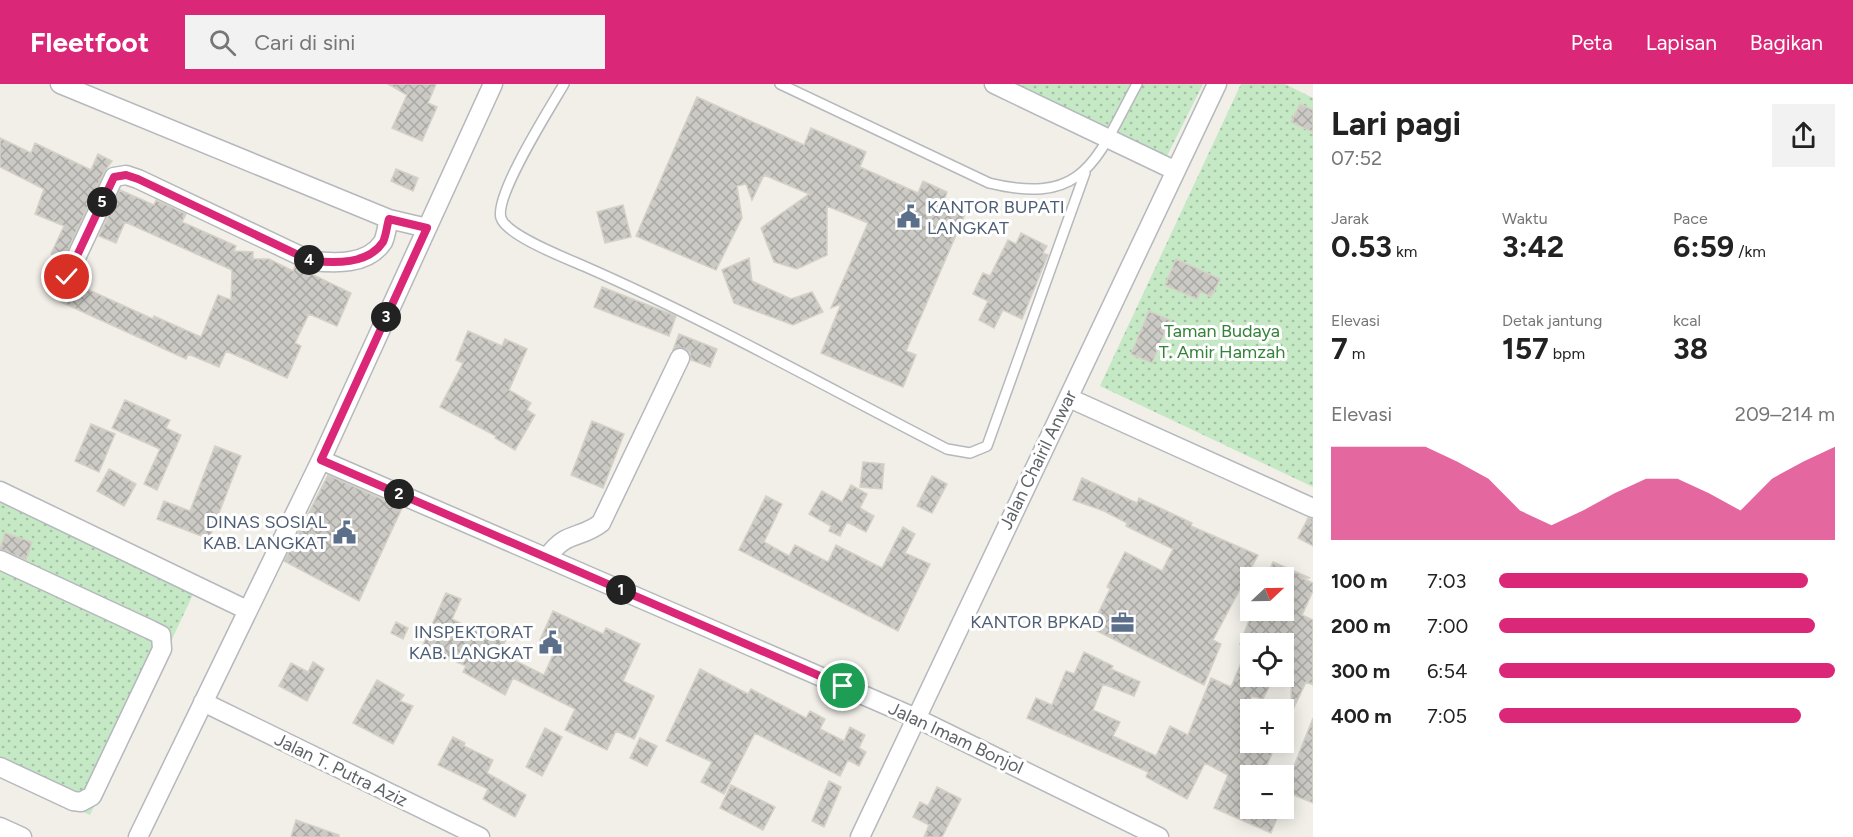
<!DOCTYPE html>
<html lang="id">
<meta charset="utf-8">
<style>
:root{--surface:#fff;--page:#f2f2f2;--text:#222;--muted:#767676;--accent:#db2777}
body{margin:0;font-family:Figtree,sans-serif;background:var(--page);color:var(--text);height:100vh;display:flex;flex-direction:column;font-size:22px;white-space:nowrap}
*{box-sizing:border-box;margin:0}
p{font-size:20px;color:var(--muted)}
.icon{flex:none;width:33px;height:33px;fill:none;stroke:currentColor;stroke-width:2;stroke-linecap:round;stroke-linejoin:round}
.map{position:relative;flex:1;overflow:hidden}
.drawer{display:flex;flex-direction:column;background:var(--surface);width:540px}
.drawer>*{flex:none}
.needle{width:39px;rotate:68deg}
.tools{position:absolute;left:1240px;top:483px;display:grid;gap:12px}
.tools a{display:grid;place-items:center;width:54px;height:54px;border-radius:0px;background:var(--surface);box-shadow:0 3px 15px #0003;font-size:30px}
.pin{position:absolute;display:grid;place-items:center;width:51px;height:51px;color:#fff;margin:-26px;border:3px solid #fff;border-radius:50%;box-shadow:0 2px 6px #0007}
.km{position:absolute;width:30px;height:30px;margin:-15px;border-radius:50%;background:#222;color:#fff;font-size:16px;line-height:30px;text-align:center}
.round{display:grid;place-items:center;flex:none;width:63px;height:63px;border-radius:0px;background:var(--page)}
.overview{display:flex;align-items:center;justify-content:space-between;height:102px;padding:0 18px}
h1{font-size:33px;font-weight:700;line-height:45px}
.stats{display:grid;grid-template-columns:repeat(3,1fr);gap:9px;height:102px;padding:6px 18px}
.stats div{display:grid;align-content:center}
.stats b{font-size:30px;font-weight:700}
.stats small{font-size:16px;font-weight:400}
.stats p{font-size:16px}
.chart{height:168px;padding:12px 18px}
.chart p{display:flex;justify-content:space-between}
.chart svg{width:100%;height:108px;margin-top:6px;fill:var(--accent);opacity:.7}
ul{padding:0 18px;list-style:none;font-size:20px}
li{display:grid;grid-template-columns:96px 72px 1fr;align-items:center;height:45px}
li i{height:15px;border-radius:8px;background:var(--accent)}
header{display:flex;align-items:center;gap:36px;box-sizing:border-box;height:84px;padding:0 30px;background:var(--accent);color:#fff}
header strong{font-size:28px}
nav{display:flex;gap:33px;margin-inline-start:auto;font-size:21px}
.search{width:420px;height:54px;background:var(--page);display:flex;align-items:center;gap:15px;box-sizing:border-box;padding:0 21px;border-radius:0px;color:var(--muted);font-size:22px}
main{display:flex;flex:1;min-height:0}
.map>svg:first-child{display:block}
.park{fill:url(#park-dots)}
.building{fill:url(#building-cross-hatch);stroke:#d6d1c6;stroke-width:1.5}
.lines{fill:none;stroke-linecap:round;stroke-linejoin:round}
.lane-casing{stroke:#b5b8bc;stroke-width:12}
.street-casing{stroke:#b5b8bc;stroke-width:21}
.lane{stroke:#fff;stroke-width:9}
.street{stroke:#fff;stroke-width:18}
.route-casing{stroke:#fff;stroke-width:12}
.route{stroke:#db2777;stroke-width:8}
.labels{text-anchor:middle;stroke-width:6;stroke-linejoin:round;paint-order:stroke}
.service-label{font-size:18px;fill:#4e5e75;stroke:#fff;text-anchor:end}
.park-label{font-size:18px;fill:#348238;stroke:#fff}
.street-label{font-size:18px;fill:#5f6368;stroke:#fff}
</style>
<header>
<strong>Fleetfoot</strong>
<div class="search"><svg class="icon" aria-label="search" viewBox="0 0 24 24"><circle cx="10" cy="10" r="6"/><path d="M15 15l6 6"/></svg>Cari di sini</div>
<nav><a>Peta</a><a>Lapisan</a><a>Bagikan</a></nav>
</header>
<main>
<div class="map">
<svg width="1313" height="753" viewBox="0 0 1313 753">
<defs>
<pattern id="park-dots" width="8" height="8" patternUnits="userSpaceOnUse" patternTransform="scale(1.5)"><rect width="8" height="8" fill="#c5e8c5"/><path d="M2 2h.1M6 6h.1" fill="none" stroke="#a3c0a4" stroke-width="1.8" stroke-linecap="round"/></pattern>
<pattern id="building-cross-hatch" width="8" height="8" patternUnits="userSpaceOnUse" patternTransform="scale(1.5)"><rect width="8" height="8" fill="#cccac5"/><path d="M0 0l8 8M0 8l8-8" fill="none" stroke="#a9a8a4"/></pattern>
</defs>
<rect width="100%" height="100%" fill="#f1efe8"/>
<path class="park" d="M1001,0H1203L1164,78Z
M1241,0H1285L1313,14V403L1100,302Z
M0,413L195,506L90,731L0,690Z"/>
<path class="building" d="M388,0H436L428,19L437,23L422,57L392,44L407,11Z
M697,13L804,61L811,44L866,68L860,83L918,109L923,97L947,108L944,118L966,128L906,267L916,271L903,303L821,269L841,220L831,224L868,139L827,122V171L797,185L774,178L761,144L809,110L764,91L752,116L746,100L737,102L742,134L716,186L636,152Z
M1300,20L1313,26V48L1291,38Z
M0,54L31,69L35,59L91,86L98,70L112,77L104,88L63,176L51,170L64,142L35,130L44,105L0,83Z
M396,85L418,94L413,107L391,97Z
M120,106L154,121L156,116L186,130L182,138L236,162L234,167L253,168V175H269L293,187L295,182L351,209L337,242L309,230L295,259L301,262L287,294L226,267L219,283L188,270L186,275L61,218L67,204L76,200L153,235L154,232L201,253L218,211L231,216L232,186L125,138L116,159L99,152Z
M623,121L631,153L605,159L597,128Z
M1021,149L1047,162L1043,169L1048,171L1022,235L1003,226L994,244L979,236L988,217L973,210L983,189L990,192L1008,156L1016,160Z
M749,174L752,197L791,215L812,208L823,228L793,241L734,219L722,186Z
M1176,175L1220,195L1211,213L1200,207L1197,215L1165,201Z
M602,203L676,232L669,252L594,223Z
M1149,227L1170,236L1152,279L1131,270Z
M468,247L502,262L505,255L527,265L509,306L531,319L527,326L535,331L515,366L495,354L496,352L440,323L463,279L456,276Z
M679,250L717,265L710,283L691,276L690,268L684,264L673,266Z
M125,316L170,336L166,344L181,351L157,406L144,400L160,365L112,344Z
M592,337L624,350L603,404L571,391Z
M91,340L115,350L99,388L75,377Z
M215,362L241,372L209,455L157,435L164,417L190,427Z
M863,378L884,380L882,405L860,403Z
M109,385L136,400L124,422L97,407Z
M328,391L402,424L359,517L284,477Z
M932,392L947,400L932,429L917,422Z
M1082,394L1137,419L1139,414L1192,439L1191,442L1258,471L1213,556L1221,560L1204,601L1091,544L1110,505L1107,503L1125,468L1162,487L1173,465L1126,442L1127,439L1104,427L1073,416Z
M851,401L867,410L860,424L874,432L866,448L847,438L840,452L829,447L831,442L809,430L822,407L842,418Z
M766,412L782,420L764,458L789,472L795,461L828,478L836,461L882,484L903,443L915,450L905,469L930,480L898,547L739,466Z
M1308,434L1313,435V462L1298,454Z
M5,449L32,458L26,476L0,465Z
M1273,478L1310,494H1302L1313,499V507L1302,531L1313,536V601L1306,598L1291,630L1292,550L1287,562L1284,560H1251V595L1269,603L1263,615L1251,612V658H1277L1262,692H1251V724H1281L1271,749L1214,724L1228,691L1205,679L1187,715L1146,693L1148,688L1027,634L1036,614L1052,621L1066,587L1074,590L1084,568L1113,582L1111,585L1140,598L1134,612L1103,600L1093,626L1120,638L1113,652L1156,672L1170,642L1188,651L1211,594L1231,603L1249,560H1240L1253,526H1284V494H1266Z
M446,509L461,515L452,535L481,549L485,541L508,551L500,569L544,591L556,564L540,556L553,527L603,550L606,544L640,560L623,597L654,612L634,655L616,647L607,666L565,646L575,625L513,594L505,611L463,588L466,582L422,563Z
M396,538L408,544L403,555L391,549Z
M313,578L324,585L307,617L279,602L291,579L308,588Z
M700,585L748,610L751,605L806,634L810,627L825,635L820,645L844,657L850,643L865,651L859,664L866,668L859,682L848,676L840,692L755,649L724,710L701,698L712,678L666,657Z
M377,596L404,611L400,617L413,622L393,660L353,639Z
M1313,634V719L1284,707Z
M545,644L562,653L542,692L526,683Z
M453,653L465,659L464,662L493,676L487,689L526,711L515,733L483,715L488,705L438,681Z
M640,654L657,662L647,682L630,674Z
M829,697L841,703L824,743L812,737Z
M731,701L775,723L763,746L720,724Z
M937,703L961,715L942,753H924L929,741L913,733L920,718L928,722Z
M296,736L339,751V753H291Z"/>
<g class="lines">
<defs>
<path id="lane" d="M564,0C550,24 494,112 501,134C507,152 568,175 586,183C709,237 828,304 947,365L970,369L987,362L1085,89
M780,0L989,99C1087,123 1097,73 1137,0"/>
<path id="street" d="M60,0L389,135L427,144
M994,0L1174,86
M67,193L114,93L126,91L138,95L311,177C334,179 367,182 383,158C386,152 387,141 389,135
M1069,314L1313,424
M321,376L916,634L1159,753
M0,407L247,526
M547,474C566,446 579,456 601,439L680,274
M0,476L151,546L161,551L162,565L92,712L81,718L73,717L0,683
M203,618L480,753
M0,743L22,753
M138,753L321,376L493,0
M860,753L1217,0"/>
</defs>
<use href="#lane" class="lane-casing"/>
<use href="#street" class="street-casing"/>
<use href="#lane" class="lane"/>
<use href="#street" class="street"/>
</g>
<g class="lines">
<defs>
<path id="route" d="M67,193L114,93L126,91L138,95L311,177C334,179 368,181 383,158C386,152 387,141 389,135L427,144L321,376L843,602"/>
</defs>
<use href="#route" class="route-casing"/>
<use href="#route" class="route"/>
</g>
<defs>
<symbol id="civic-bare" viewBox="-9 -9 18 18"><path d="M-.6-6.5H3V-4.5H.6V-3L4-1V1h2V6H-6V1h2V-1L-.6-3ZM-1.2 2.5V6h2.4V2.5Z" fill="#5c6f8a" stroke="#fff" stroke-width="2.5" paint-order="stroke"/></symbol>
<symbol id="office-bare" viewBox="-9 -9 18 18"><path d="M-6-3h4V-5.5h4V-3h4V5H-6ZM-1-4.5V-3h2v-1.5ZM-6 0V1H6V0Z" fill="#5c6f8a" stroke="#fff" stroke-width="2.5" paint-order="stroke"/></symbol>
</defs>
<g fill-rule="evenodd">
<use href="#civic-bare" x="892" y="116" width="33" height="33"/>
<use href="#civic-bare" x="328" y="432" width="33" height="33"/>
<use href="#office-bare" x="1106" y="522" width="33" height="33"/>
<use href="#civic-bare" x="534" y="542" width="33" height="33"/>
</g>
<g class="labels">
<g class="service-label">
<text x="927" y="129" text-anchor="start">KANTOR BUPATI<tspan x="927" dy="21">LANGKAT</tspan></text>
<text x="327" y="444">DINAS SOSIAL<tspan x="327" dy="21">KAB. LANGKAT</tspan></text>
<text x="1104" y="544">KANTOR BPKAD</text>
<text x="533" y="554">INSPEKTORAT<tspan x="533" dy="21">KAB. LANGKAT</tspan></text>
</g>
<g class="park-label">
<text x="1222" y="253">Taman Budaya<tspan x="1222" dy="21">T. Amir Hamzah</tspan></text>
</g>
<g class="street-label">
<text transform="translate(1038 376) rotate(-64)" y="6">Jalan Chairil Anwar</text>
<text transform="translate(956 654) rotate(25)" y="6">Jalan Imam Bonjol</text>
<text transform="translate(341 686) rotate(26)" y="6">Jalan T. Putra Aziz</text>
</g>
</g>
</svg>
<div class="tools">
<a><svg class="needle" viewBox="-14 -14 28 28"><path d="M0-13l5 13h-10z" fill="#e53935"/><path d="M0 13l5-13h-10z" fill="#767676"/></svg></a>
<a><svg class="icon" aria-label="locate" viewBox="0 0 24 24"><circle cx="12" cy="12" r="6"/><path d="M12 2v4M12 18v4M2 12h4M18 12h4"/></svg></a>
<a>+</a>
<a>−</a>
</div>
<div class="pin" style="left:843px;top:602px;background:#1e9e55"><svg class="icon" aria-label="arrive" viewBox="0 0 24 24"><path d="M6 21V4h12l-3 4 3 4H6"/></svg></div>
<div class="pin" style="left:67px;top:193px;background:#d93025"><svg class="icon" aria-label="check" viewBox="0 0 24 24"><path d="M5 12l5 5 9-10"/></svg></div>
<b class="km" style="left:621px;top:506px">1</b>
<b class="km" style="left:399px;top:410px">2</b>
<b class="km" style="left:386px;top:233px">3</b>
<b class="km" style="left:309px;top:176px">4</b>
<b class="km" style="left:102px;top:118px">5</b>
</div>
<section class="drawer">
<div class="overview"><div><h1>Lari pagi</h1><p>07:52</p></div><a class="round"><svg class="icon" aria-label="share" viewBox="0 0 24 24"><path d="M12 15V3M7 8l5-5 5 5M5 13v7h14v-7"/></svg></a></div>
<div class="stats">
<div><p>Jarak</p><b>0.53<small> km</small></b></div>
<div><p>Waktu</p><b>3:42</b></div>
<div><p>Pace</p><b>6:59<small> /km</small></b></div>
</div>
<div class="stats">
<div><p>Elevasi</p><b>7<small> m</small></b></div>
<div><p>Detak jantung</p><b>157<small> bpm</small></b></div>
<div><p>kcal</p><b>38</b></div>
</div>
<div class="chart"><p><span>Elevasi</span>209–214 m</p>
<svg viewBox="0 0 160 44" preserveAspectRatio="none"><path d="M0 44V6L10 6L20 6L30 6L40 12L50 19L60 32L70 38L80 32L90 25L100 19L110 19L120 25L130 32L140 19L150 12L160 6V44z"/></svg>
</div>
<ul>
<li><b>100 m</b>7:03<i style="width:92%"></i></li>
<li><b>200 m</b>7:00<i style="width:94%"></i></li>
<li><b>300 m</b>6:54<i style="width:100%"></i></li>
<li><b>400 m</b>7:05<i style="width:90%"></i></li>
</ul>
</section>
</main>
